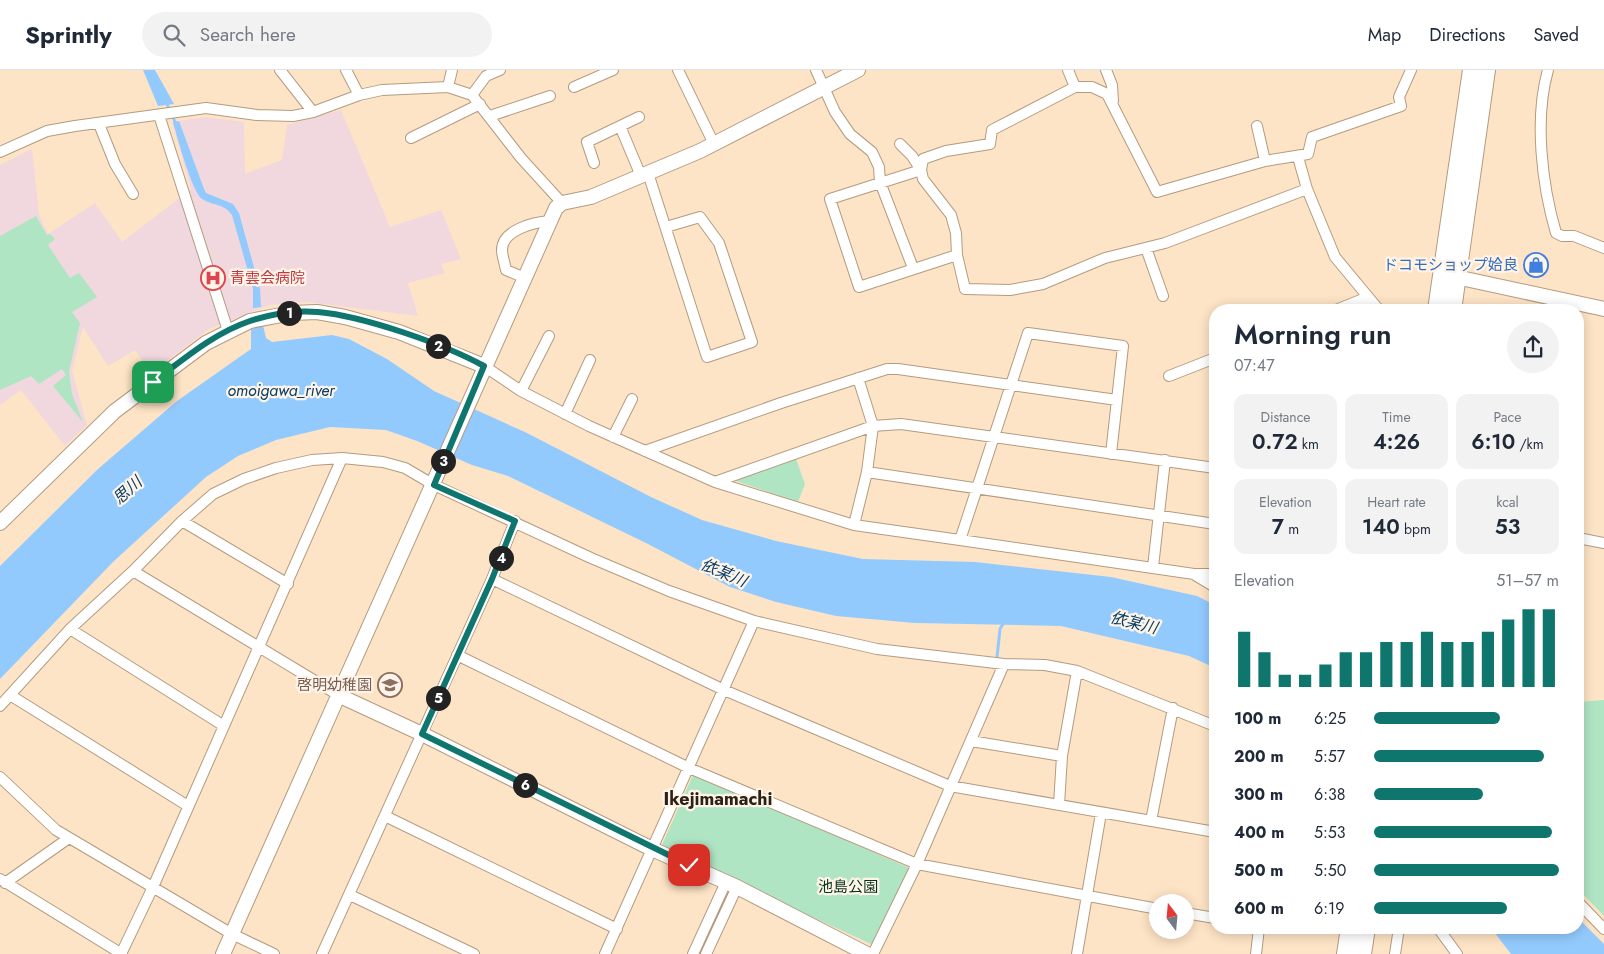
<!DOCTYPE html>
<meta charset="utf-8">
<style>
:root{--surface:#fff;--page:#f2f2f3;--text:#1f2937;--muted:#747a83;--line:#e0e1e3;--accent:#0f766e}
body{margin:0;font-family:Jost,"Noto Sans JP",sans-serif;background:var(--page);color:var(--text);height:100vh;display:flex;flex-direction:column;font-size:19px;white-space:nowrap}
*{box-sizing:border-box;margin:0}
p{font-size:16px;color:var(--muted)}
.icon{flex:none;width:28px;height:28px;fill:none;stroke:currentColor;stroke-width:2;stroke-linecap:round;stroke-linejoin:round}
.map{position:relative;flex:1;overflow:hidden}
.side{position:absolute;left:1209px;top:234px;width:375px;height:630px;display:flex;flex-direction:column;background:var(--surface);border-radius:20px;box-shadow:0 2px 12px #0003}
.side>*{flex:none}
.needle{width:32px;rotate:344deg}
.fabs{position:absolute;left:1149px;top:824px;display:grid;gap:10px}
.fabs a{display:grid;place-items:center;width:45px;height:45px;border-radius:50%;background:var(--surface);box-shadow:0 2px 12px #0003;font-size:25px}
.pin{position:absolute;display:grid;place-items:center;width:42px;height:42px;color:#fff;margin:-21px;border-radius:10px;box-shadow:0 2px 8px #0006}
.km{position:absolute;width:25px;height:25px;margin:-12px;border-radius:50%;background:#222;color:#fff;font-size:14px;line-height:25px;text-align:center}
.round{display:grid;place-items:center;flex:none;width:52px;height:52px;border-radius:26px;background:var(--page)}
.head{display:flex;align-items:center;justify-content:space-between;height:85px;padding:0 25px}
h1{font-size:28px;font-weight:600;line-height:38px}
.figures{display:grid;grid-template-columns:repeat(3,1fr);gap:8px;height:85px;padding:5px 25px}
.figures div{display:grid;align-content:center;border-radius:12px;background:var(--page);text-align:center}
.figures b{font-size:21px;font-weight:600}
.figures small{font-size:14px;font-weight:400}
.figures p{font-size:14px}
.chart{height:140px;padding:10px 25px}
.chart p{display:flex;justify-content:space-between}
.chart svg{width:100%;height:90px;margin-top:5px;stroke:var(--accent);stroke-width:6}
ul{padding:0 25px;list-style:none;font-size:16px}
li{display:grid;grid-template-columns:80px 60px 1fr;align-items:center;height:38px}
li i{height:12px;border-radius:6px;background:var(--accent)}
header{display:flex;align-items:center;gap:30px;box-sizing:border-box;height:70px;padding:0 25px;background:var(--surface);border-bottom:1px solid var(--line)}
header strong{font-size:24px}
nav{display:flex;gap:28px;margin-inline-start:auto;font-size:18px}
.search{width:350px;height:45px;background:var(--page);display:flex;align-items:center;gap:12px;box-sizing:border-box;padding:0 18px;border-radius:28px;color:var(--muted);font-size:19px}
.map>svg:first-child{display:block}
.medical{fill:#f1d7de}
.green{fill:#b0e5c4}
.water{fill:#93cafe}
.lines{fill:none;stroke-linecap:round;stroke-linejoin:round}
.stream{stroke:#93cafe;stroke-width:3}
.minor-casing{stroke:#b49b7f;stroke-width:12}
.tertiary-casing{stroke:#b49b7f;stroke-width:16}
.trunk-casing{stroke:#b49b7f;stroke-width:20}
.minor{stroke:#fff;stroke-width:10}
.tertiary{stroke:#fff;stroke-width:14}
.trunk{stroke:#fff;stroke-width:18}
.route-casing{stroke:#fff;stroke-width:10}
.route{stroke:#0f766e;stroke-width:6}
.labels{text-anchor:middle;stroke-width:4.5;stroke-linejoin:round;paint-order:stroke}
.shop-label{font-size:15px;fill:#366cbe;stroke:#fff4e8;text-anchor:end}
.health-label{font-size:15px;fill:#be3a42;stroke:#fff4e8;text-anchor:start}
.education-label{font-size:15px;fill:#785e54;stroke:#fff4e8;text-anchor:end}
.park-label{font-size:15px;fill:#09321e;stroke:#fff4e8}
.water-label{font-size:16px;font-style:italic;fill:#093e67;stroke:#fff4e8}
.quarter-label{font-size:18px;font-weight:bold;fill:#2b2116;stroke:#fff4e8}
</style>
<header>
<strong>Sprintly</strong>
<div class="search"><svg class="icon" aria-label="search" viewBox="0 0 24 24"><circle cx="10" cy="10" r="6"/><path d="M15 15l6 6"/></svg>Search here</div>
<nav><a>Map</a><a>Directions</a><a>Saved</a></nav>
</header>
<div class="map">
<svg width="1604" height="884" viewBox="0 0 1604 884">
<rect width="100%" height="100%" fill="#fee4c6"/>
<path class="medical" d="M341,40L390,157L441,140L461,189L441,194L445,203L408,213L418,246L308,232L270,235L209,259L151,303L135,280L108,296L83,257L72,301L87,355L65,376L21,320L0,335V95L32,79L39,144L48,164L95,133L122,172L191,119L172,52L205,47L244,52L245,104L282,90L287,55Z"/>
<path class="green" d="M36,146L47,165L50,164L55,169L48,175L70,208L79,203L97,227L72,242L80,253L69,301L72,324L83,352L53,316L66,305L62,299L39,314L31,306L0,320V166Z
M796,389L805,414L798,432L733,410Z
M1604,630V846L1578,819V632Z
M694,703L909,798L873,875L661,777Z"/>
<path class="water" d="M143,0H155L174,34L158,36Z
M179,51L204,119L206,123L233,134L239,143L260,219L261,237L253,238V219L232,145C224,133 213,136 202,129C192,122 177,67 173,52Z
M263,255L266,268L272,272L332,265L349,269L387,289L434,321L527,363L651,427L702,450L776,471L863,489L975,492L1111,507L1197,526L1215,535V598L1189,586L1061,556L915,553L836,546L776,532L730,517L648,474L508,406L472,395L417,371L386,360L330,357L276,370L238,386L206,407L113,492L0,609V496L98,399L177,331L251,279V259Z
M1578,848L1604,874V884H1511L1491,858H1578Z"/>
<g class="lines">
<path class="stream" d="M166,32L176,54
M997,587L1000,559L1003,554"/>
<defs>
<path id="minor" d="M280,0L313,42
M346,0L359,25
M678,0L714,74
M816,0L835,42L850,64L872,82L879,97L880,112L913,198
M1068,0L1075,17
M1106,0L1112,15L1113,31
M1548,0C1534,49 1542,115 1556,163L1562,166H1574L1604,178
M448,17L452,0
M574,17L613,0
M472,25L486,6L500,0
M159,45L228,261
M490,46L550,26
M99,54L115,94L133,124
M620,56L641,106
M1257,56L1265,91
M411,68L480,34
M900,74L912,86L921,100L923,109L951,145L956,163L957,185L965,219L1010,220L1043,214L1105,188L1165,173L1307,119
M0,82L47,61L75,56L206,38L257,45L293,46L313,42L359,25L382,20L448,17L472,25L521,88L562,133
M1298,87L1307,119L1335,187L1379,240
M594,93L587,72L639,47
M921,100L923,89L946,81L990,74L992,60L1075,17H1092L1107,24L1157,122L1265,91L1308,84L1312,67L1401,36L1399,27L1411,0
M921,100L830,129L859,217L957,185
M648,103L707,287L752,272L719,173L700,147L666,157
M1146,178L1163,226
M525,208L506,200C505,194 502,186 502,180C502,160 534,152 550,151
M1336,240L1368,227
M484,296L521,321L589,356L715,412L854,455L960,470
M1169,306L1215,288
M521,321L549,266
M565,344L590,290
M613,367L632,329
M645,381L781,333L887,299H898L1117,330
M1111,384L1123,276L1028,263L960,470L1194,504H1215
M867,402L1215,454
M715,412L873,356L901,354L1215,398
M182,451L288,514
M854,455L867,402L873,356L858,308
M1578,468L1604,473
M1153,497L1165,390
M133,501L340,626
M1195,505L1215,517
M492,509L724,620L950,716L1215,762
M70,559L224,656
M457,585L689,698L917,794L1158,839
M10,625L188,736
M0,636L70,559L133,501L182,451L213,424L244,409L276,398L312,390L342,388L383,392L405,398L434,415L591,488L669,521L754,551L877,579L1004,594L1045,595L1077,601L1215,656
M971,671L1062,686
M0,707L56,760L232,864L274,884
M1059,735L1062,686L1077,601
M385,746L617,859
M1151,751L1173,638
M0,809L122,884
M5,813L69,768
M350,825L474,884
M1578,832L1604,859
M1185,843L1215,848
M1438,858L1457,884
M121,884L153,817L342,388
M322,884L492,509L515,451
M605,884L754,551
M693,884L726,812
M706,884L737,817
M873,884L917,794L1004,594
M1077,884L1101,743
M1256,884L1259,858
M1395,884L1399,858"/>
<path id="tertiary" d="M1456,207L1604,239
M0,453L115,341L206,273L250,251L292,243L317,242L345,247L399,262L484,296
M340,626L422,664L652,779L737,817L867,884
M223,884L556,138L562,133L591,127L700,81L858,0"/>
<path id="trunk" d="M1437,240L1472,0
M1452,240L1486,0
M1346,884L1350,858
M1362,884L1366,858"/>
</defs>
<use href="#minor" class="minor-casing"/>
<use href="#tertiary" class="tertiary-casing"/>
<use href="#trunk" class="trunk-casing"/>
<use href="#minor" class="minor"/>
<use href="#tertiary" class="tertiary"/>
<use href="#trunk" class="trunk"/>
</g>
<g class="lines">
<defs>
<path id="route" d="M153,312C184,289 214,263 250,251C271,244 296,240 318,242C363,246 444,274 484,296L434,415L515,451L492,509L422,664L689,795"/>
</defs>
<use href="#route" class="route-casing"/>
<use href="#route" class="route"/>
</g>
<defs>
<symbol id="shop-ring" viewBox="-11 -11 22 22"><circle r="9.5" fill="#fff4e8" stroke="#3f7fe0" stroke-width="1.5"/><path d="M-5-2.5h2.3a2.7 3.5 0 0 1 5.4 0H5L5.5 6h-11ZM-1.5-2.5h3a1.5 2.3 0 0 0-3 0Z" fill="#3f7fe0"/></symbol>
<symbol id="hospital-ring" viewBox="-11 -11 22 22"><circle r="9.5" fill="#fff4e8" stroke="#e0444e" stroke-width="1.5"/><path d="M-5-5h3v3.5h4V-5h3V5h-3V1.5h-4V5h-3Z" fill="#e0444e"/></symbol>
<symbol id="school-ring" viewBox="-11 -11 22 22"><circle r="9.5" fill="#fff4e8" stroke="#8d6e63" stroke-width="1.5"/><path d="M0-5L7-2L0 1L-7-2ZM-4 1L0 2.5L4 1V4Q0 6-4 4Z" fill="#8d6e63"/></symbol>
</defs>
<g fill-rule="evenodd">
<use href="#shop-ring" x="1522" y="181" width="28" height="28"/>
<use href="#hospital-ring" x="199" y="194" width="28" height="28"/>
<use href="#school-ring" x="376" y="601" width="28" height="28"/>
</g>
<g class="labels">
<g class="shop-label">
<text x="1518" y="200">ドコモショップ姶良</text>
</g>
<g class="health-label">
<text x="230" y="213">青雲会病院</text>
</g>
<g class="education-label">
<text x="372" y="620">啓明幼稚園</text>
</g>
<g class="park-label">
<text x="848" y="822">池島公園</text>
</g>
<g class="water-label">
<text x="281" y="326">omoigawa_river</text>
<text transform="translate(127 420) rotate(-42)" y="6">思川</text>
<text transform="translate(724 502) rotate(23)" y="6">依某川</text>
<text transform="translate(1134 552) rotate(14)" y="6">依某川</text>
</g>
<g class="quarter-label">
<text x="718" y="735">Ikejimamachi</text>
</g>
</g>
</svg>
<div class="fabs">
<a><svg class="needle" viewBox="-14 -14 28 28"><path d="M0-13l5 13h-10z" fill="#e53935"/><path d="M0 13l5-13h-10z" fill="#747a83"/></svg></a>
</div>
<div class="pin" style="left:153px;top:312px;background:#1e9e55"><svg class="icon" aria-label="arrive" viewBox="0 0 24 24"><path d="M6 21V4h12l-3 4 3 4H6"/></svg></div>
<div class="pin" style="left:689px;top:795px;background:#d93025"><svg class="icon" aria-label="check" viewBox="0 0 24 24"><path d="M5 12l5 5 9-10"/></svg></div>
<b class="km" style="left:289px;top:243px">1</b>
<b class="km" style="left:438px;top:276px">2</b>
<b class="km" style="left:443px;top:391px">3</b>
<b class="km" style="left:501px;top:488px">4</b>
<b class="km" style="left:438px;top:628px">5</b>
<b class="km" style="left:525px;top:715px">6</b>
<section class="side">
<div class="head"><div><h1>Morning run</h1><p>07:47</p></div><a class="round"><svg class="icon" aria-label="share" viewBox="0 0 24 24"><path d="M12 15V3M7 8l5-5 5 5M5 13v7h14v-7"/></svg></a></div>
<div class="figures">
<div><p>Distance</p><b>0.72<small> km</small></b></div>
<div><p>Time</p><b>4:26</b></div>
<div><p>Pace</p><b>6:10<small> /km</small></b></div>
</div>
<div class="figures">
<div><p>Elevation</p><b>7<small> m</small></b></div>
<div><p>Heart rate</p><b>140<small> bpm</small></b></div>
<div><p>kcal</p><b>53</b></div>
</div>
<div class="chart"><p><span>Elevation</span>51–57 m</p>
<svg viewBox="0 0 160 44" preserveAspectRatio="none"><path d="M5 44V17M15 44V27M25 44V38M35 44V38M45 44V33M55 44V27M65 44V27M75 44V22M85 44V22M95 44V17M105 44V22M115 44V22M125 44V17M135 44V11M145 44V6M155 44V6"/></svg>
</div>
<ul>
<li><b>100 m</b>6:25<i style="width:68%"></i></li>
<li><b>200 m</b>5:57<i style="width:92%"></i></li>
<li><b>300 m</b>6:38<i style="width:59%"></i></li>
<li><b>400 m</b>5:53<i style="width:96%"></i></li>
<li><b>500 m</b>5:50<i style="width:100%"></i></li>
<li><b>600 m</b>6:19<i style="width:72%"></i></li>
</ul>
</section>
</div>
